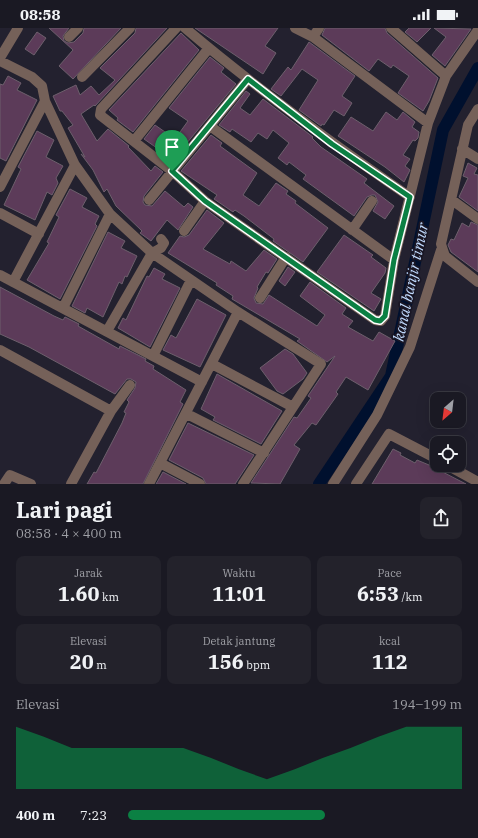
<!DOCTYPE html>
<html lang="id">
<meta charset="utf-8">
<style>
:root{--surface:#1a1923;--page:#23222b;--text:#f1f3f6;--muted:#9fa0a6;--line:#383841;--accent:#0b8043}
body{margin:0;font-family:"IBM Plex Serif",serif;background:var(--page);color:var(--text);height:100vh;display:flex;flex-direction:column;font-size:15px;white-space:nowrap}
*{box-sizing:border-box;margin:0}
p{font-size:13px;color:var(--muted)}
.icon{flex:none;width:22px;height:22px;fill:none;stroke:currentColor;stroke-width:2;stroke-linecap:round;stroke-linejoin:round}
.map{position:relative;height:456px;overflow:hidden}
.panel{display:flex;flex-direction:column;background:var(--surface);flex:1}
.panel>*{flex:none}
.needle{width:26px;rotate:208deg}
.buttons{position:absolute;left:430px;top:364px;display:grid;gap:8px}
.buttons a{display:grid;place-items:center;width:36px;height:36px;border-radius:8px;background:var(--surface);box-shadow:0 4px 16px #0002,0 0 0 1px var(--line);font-size:20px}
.pin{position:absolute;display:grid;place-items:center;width:34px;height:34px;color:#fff;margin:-41px -17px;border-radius:50% 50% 50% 0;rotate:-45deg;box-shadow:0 0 4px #0007}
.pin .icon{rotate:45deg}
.round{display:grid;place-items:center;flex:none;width:42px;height:42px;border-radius:8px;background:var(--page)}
.summary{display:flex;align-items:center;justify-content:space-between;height:68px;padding:0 16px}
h1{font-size:22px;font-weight:700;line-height:30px}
.metrics{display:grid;grid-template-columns:repeat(3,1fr);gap:6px;height:68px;padding:4px 16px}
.metrics div{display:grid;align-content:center;border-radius:8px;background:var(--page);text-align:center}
.metrics b{font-size:20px;font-weight:700}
.metrics small{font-size:11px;font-weight:400}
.metrics p{font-size:11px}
.chart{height:112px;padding:8px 16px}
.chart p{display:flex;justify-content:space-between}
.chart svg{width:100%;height:72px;margin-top:4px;fill:var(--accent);opacity:.7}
ul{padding:0 16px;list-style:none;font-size:13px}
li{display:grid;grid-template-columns:64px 48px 1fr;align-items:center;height:30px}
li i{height:10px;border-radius:5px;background:var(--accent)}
.status{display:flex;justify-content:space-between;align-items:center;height:28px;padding:0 20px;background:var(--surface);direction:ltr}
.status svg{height:11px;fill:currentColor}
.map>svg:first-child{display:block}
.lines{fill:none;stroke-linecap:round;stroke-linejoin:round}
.canal{stroke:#00102e;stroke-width:12}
.building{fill:#5c3b59;stroke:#6d5f6c}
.minor{stroke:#756159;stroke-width:10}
.route-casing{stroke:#fff;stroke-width:8}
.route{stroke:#0b8043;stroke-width:5}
.labels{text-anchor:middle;stroke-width:3.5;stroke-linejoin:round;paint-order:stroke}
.water-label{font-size:15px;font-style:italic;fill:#c0dafe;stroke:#1a1725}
</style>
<div class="status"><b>08:58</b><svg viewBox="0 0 49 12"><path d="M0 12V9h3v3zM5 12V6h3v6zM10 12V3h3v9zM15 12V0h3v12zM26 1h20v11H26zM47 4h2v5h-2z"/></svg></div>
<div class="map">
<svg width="478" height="456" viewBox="0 0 478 456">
<rect width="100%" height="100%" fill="#23212f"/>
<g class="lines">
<path class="canal" d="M319,456L391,348L443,102L478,40"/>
</g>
<path class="building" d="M49,0H69L63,8L64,13L68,15L74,14L83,5L84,0H121L73,51L59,38L73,22Z
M136,0H167L95,78L94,77L81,86L97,113L108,101L129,118L128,119L151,143L155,138L163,144L144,168L143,174L145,177L152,178L165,163L184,179L188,175L193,179L178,202L167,192L151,213L140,205L142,203L116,178L107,161L104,164L93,142L81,126L85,129L68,100L73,97L62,83H60L53,68L76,57L80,67L91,58L99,67L115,52L100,40L135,5Z
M195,0H278L265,18L276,25L263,46Z
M325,0H385L387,5L438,50L429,73L423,83L398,65L409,48L393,37L391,40L378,31L369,43L322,7Z
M409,0H431L417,14L405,4Z
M434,0L471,1L445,38L432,27L446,9Z
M37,4L46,10L34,27L25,21Z
M181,5L199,22L133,104L117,92L118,90L109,82Z
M309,14L355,48L342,68L352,75L344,88L334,82L324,97L322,96L321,98L299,82L318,52L302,41L281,68L271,61L288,39L291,42Z
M210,29L224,40L221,44L236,56L171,134L163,127L164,125L144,111L155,97L175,111L188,93L169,80Z
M8,48L21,55L17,62L37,72L6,133L0,130V56L3,57Z
M246,63L250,66L240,80L250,87L263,71L313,109L312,110L321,119L367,151L364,155L394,178L385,191L373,183L378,174L375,167H372L367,169L354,188L303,151L306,147L289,134L287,137L278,130L289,115L273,102L267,111L258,105L251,114L232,101L230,104L219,97Z
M386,84L397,92L403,84L415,94L412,99L419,104L418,110L415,113L413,112L403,127L410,131L405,138L410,142L404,154L385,139L338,108L351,89L373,103Z
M37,103L54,112L46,129L63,138L56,150L58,155L52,167L47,164L35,192L4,177L21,141L18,139Z
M211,107L222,115L220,118L257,145L243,167L259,178L276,155L288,163L286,166L296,173L295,175L328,200L303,234L273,213L274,211L244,188L235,182L233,184L214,171L217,167L181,143Z
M468,135L477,140L474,146L478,147V183L459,169L468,150L463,148Z
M70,161L87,170L82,179L99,188L95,196L97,198L60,271L27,252L49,215L47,214L59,189L56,187Z
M207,182L224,195L203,221L230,236L231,233L246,243L264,222L277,231L268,245L266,244L257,259L258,260L254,270L256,275L263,276L269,267L317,298L325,287L300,268L310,254L346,280L342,286L353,293L348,299L373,313L379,304L395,313L368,362L346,349L336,364L338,366L316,397L312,395L294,417L300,421L280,456L251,455L294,389L297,390L311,370L308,368L335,328L327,334L297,313L300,311L232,271L233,268L216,257L217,255L168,225L180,208L184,209L189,207Z
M471,194L478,197V244L451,224L448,217L451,211L454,212L462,195L469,199Z
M108,204L125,213L121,220L137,228L127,249L125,248L122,256L119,254L103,289L87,280L85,285L72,278Z
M344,207L373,227L371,229L386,240L385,245L371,265L381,271L374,283L317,244Z
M288,239L295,244L285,258L279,253Z
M154,240L165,246L162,251L180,260L150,319L118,300L123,290L126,292L147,248L149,249Z
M0,259L54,288L63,292L65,289L79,296L78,298L119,321L120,318L146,331L145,333L154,338L153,341L186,362L180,374L183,376L143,456H87L94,444L96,445L122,395L126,385L124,384L129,374L127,372L135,360L136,354L131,351H127L115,366L29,319L0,306Z
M197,271L226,287L200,339L163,322L171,307L176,310Z
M285,321L293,326L307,345L303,351L283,366L277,363L260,340Z
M217,346L282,383L261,416L213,392L215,389L201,381Z
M188,395L254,427L235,456H206L203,450L169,432Z
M393,421L401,425L400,427L415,435L417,432L429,437L466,456H372Z
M163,444L186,456H156Z"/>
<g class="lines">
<path class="minor" d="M176,0L101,81L100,87L172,143L205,173L375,292L381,293L385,288L394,232L428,95L446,48L478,2
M185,0C257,61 333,116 410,169
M295,0L313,9L428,95
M391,0L446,48
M69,9L78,0
M313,9L319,0
M0,30L18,0
M0,33L32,49L42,58L45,73L75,137L110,186L152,225L238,284L321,336L243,456
M82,49L130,0
M478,81L468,97L441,216L445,228L478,254
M210,98L394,232
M134,113L209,20
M462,121L478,131
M0,159L45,73
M149,172L248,51
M452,172L478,191
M0,185L39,206
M352,202L372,173
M184,203L205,173
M0,247L202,354
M13,254L75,137
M260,270L286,229
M63,280L110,186
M107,303L152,225L161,220L164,215L161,211
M0,322L111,383L71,456
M153,328L191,252
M212,336L293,379
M111,383L130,357
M187,386L264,425
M160,435L200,456
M447,437L478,454
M4,456L10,447L31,456
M149,456L238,284
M333,456L377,387L410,319L441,222
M356,456L389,406L437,431"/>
</g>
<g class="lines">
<defs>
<path id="route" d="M248,51L332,116L410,169L394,232L385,288L380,293L375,292L205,173L172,143Z"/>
</defs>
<use href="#route" class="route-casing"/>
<use href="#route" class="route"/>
</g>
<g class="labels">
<g class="water-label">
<text transform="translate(411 254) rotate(-78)" y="5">kanal banjir timur</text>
</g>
</g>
</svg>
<div class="buttons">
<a><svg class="needle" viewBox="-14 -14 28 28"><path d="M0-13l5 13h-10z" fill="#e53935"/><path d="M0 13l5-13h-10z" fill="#9fa0a6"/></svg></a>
<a><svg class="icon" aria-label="locate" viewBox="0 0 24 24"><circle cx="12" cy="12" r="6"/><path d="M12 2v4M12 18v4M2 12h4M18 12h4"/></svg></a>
</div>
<div class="pin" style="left:172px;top:143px;background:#1e9e55"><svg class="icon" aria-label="arrive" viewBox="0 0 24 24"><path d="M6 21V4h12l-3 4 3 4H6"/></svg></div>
</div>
<section class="panel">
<div class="summary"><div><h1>Lari pagi</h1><p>08:58 · 4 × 400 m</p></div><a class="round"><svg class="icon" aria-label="share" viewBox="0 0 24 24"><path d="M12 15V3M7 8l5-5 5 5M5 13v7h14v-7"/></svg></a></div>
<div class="metrics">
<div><p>Jarak</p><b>1.60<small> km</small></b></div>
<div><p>Waktu</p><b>11:01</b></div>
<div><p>Pace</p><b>6:53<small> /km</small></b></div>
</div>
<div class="metrics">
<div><p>Elevasi</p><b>20<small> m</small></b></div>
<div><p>Detak jantung</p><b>156<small> bpm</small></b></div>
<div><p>kcal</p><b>112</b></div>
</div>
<div class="chart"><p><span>Elevasi</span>194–199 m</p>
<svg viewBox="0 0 160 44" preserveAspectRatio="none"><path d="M0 44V6L10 12L20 19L30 19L40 19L50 19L60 19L70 25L80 32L90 38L100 32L110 25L120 19L130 12L140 6L150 6L160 6V44z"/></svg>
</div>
<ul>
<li><b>400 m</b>7:23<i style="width:59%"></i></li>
</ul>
</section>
